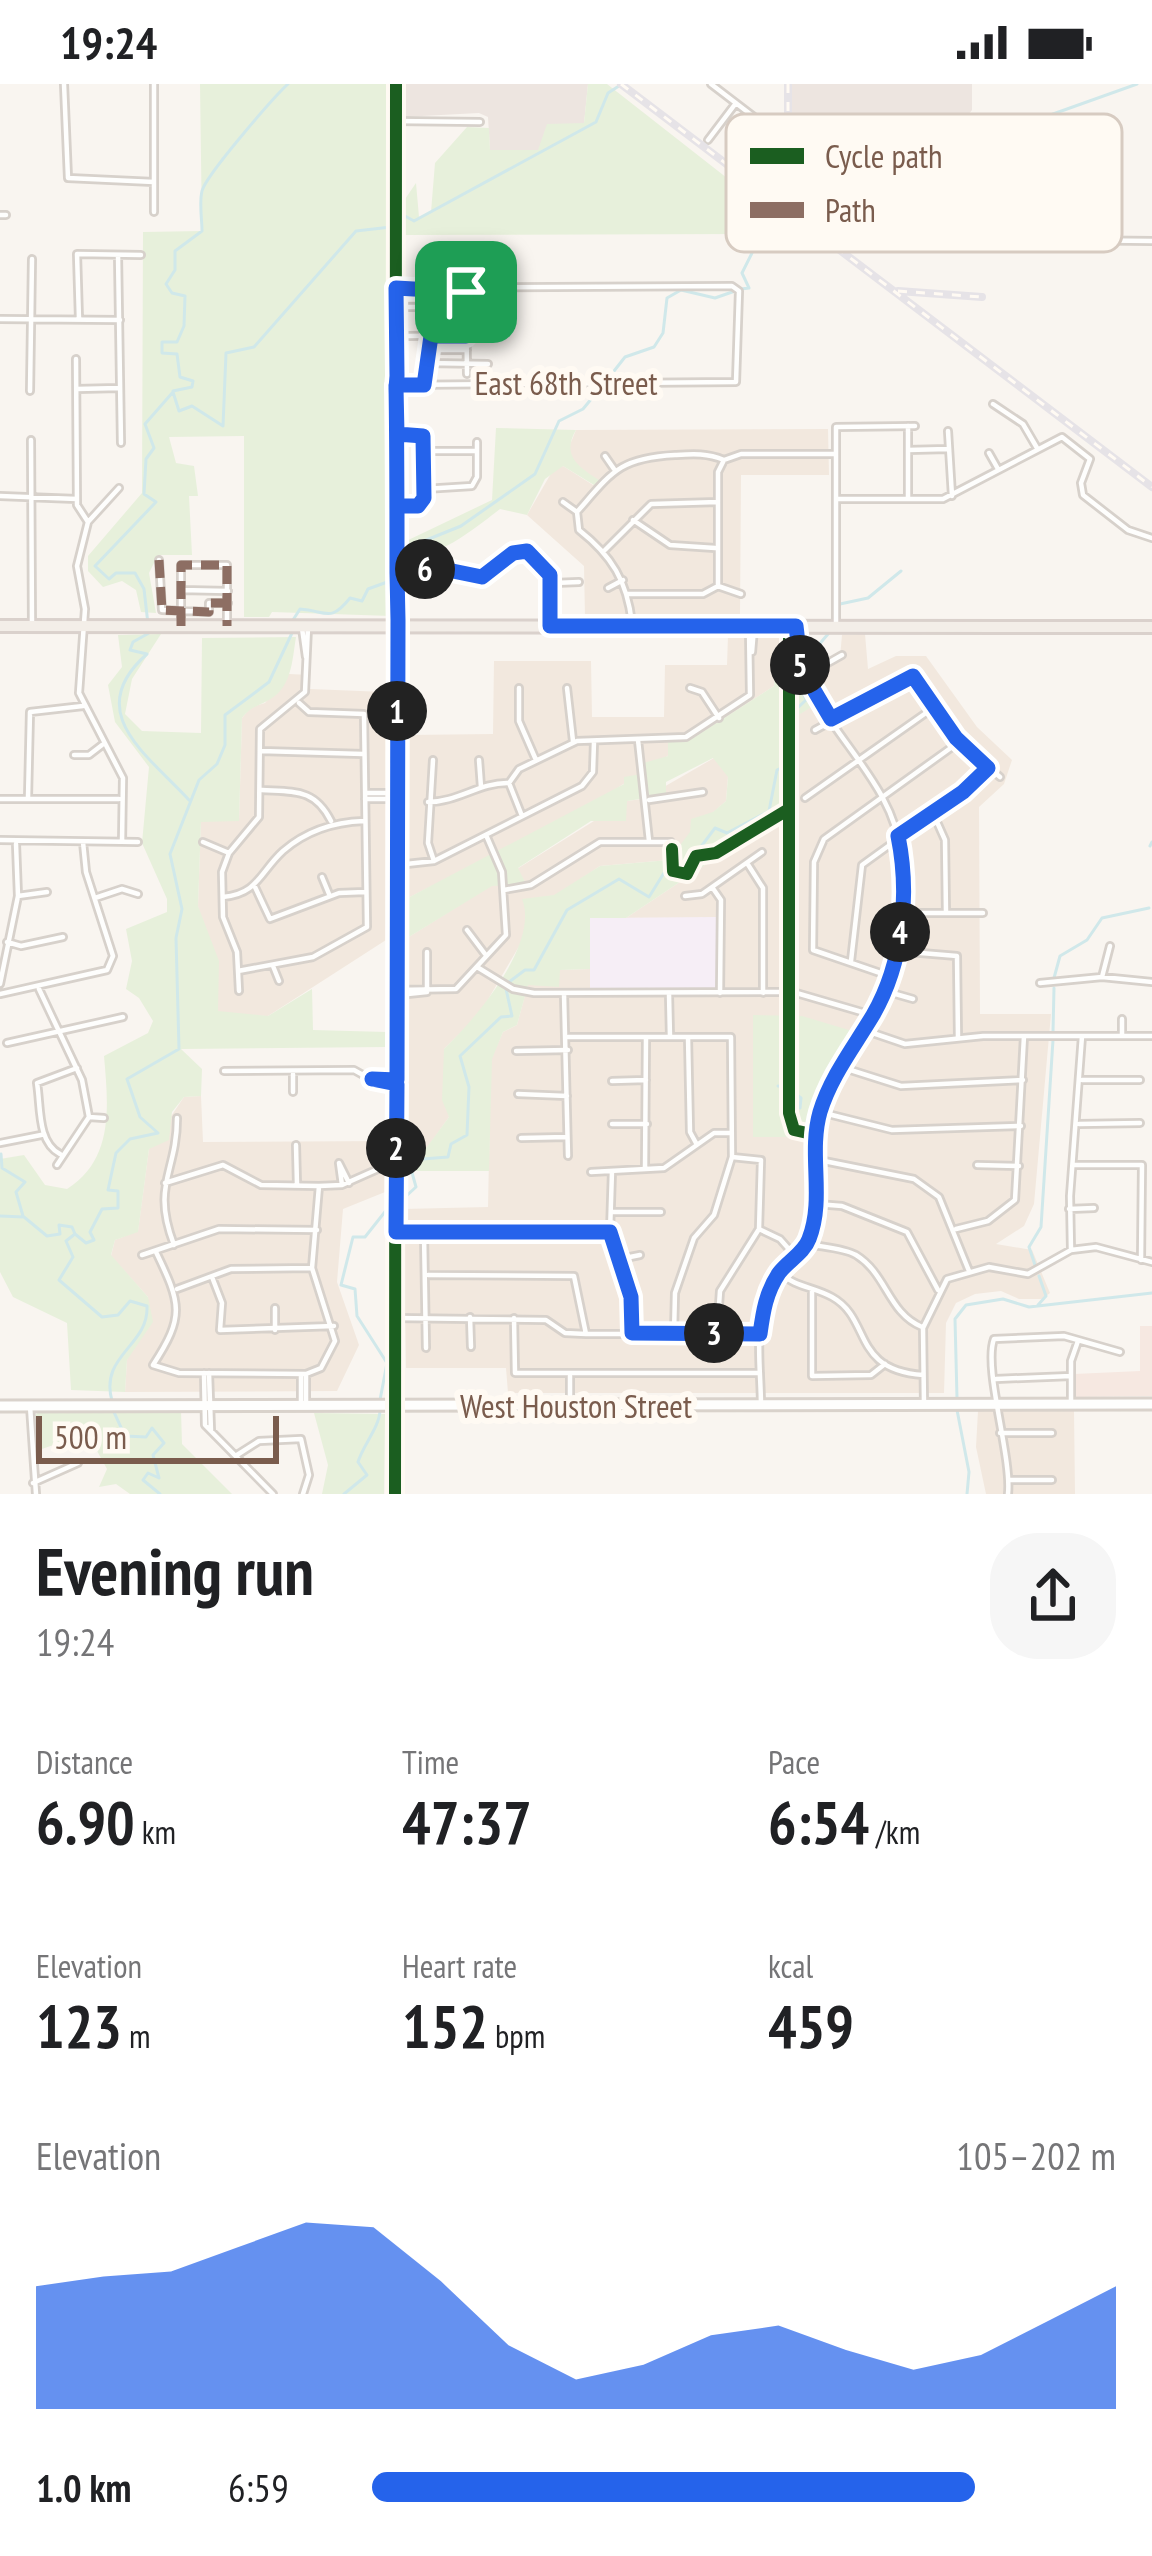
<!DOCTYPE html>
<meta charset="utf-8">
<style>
:root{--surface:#fff;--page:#f6f6f6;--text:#202124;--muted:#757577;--accent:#2563eb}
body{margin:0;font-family:"PT Sans Narrow",sans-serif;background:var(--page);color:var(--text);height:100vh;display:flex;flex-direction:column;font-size:45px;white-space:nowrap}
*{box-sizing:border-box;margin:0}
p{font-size:39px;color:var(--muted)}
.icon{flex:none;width:66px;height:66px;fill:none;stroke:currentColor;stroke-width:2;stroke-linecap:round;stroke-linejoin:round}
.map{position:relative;height:1410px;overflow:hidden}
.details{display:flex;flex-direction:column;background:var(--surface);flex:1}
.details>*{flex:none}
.scale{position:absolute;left:36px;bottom:30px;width:243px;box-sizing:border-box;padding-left:12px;border:6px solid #7a5c4d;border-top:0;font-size:33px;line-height:42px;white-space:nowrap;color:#7a5c4d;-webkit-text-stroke:9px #fffaf3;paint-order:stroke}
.pin{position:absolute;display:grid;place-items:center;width:102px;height:102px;color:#fff;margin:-51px;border-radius:24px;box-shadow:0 6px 18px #0006}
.km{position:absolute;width:60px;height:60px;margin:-30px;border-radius:50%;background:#222;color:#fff;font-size:33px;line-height:60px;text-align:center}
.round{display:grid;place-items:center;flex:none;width:126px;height:126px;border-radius:48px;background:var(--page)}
.overview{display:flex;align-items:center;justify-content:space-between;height:204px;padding:0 36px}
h1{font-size:66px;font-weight:700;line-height:90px}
.stats{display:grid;grid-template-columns:repeat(3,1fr);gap:18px;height:204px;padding:12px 36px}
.stats div{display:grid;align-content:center}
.stats b{font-size:60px;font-weight:700}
.stats small{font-size:33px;font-weight:400}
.stats p{font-size:33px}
.chart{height:336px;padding:24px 36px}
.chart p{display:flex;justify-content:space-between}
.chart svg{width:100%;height:216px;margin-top:12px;fill:var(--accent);opacity:.7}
ul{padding:0 36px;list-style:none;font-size:39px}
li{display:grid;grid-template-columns:192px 144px 1fr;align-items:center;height:90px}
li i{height:30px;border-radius:15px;background:var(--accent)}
.status{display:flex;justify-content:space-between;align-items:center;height:84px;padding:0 60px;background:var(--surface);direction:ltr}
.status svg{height:33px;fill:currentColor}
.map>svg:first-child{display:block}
.residential{fill:#f2e8de}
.commercial{fill:#f6e8e1}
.industrial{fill:#ede5e0}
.education{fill:#f6eef6}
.green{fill:#e7f0db}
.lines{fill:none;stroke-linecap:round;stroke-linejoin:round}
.stream{stroke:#d0e8ea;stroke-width:3}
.street-casing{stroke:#d7d1cb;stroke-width:10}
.secondary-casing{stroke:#d9d2cb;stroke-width:15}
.primary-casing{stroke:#dad1cc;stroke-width:16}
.street{stroke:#fefefd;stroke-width:4.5}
.secondary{stroke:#fefefd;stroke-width:9}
.primary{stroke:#f3eee8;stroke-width:10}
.rail-casing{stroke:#e6e3e7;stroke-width:8}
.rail{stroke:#fffaf3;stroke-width:3;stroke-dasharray:9;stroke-linecap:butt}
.quiet{stroke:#8d6e63;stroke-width:9;stroke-dasharray:18 9;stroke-linecap:butt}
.cycleway-casing{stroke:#fffaf3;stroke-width:20}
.cycleway{stroke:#1b5e20;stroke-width:12}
.route-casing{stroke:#fff;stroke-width:24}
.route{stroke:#2563eb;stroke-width:15}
.labels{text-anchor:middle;stroke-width:12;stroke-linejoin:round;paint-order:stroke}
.street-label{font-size:33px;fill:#7a5c4d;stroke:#fffaf3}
.key{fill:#fffaf3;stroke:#d7cbc1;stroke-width:3}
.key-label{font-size:33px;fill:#7a5c4d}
</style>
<div class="status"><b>19:24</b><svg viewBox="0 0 49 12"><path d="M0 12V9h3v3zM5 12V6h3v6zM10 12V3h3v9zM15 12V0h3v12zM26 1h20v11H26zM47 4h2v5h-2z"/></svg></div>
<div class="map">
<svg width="1152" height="1410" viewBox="0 0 1152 1410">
<rect width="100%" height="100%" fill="#f9f5f0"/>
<path class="residential" d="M828,345L829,391H741L740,531L585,533L584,482L527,431L553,386L563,382L593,401L598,397L573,379L569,363L576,346Z
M785,550V573L776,583L774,602L699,651L668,658L669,671L589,722L404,816L408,651L493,650L494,577H591L592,633H664L665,581H727L728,552Z
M865,550L868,585L896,572H926L977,643L1012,676L1004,700L979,723L980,930H1051L1034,1120L1024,1142L996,1160L1032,1166L1050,1209L1042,1215H1019L1001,1207L975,1210L956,1219L946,1239L944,1309H508L506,1284H406L403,1125L488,1123L491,975L503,948L517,941L528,900L559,902V886L590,885L591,905L716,834H626L792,723V635L824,614L810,593L840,573L842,551Z
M289,590L310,591V605L385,608L386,856L268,932L224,931L218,927L198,822L201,737H239L242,634L251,623L265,619Z
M714,674L728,692L726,717L691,748L678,769L669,776L600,782L528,830L525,852L479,931L444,965L449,1033L427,1064L405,1074L404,856L492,801L526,800L517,785L626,717L643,715Z
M201,1012L203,1058L390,1057V1106L343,1125L337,1198L359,1261L337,1307L125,1308L127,1276L148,1213L111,1172L115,1156L138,1147L149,1065L184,1013Z
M978,1327H1074L1075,1410H986L976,1363Z"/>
<path class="commercial" d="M1140,1242H1152V1312L1074,1313V1290L1140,1287Z"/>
<path class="industrial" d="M402,0H588L584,40L539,66H490L488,33L479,29L403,33Z
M791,0H972V26L949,55L791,56Z"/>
<path class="education" d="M716,833V904L590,905V834Z"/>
<path class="green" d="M200,0H389L391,532L272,528L269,533H244V352L169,353L176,379L194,382L198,412H189L192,471H158L149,489L156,529L141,528L136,506L122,497L103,503L88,487V472L142,409L143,148L202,147Z
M588,0H607L782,137L743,150L401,151V121L416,99L419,133L431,128L435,79L467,43L489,44L490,66H538L547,40L584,39Z
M496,344L576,346C561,372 579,383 599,396L594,401L563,382L545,395L527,431L500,425C478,442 428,483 400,471V460L492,416Z
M161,550L132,595L125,630L142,647L201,649L202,554L296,553C292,577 292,605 267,617C255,623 250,624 242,634L239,737L201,738L198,822L219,877L218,927L268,932L312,905L313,946L387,948V963L181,965L202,985L201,1012L184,1013L172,1028L169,1056L149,1065L138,1148L115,1156L111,1171L148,1213L153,1238L127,1276L125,1308L71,1306L67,1239L13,1213L0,1188V1075L24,1071L45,1101L67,1105C115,1075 108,1020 104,972L148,949L153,937L139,914L126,905L132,877L126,845L167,828V815L142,759L149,683L115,638L108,601L122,583L118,551Z
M785,550L793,551L795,580L818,619L792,635V723L626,834H590V885L560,886L559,903L528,901L517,941L503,948L492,975L489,1087H405V1074L427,1063L449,1033L442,1016L444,965C475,935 540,860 522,815L554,811L600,782L669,776L690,748L691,735L713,728L726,717L728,693L713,674L666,698V711L627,717L626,737H591L518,784L526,800L492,802L404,856V816L624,700V693L641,690L640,680L668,672V658L693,654L774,602L776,583L785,573Z
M753,931L802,932L859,949L827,1001L812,1053H753Z
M39,1327H181L182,1360L232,1410H130L116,1400L99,1403L107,1385L91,1356L77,1353L36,1367L34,1333Z
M314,1329L385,1330L384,1410H322L328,1381Z"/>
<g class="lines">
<path class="stream" d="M825,119L910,82L926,88L934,84L992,31L1039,35L1137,0
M802,129L811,135L817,128
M399,142L405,132L414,137L596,38L608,9L622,0
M741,205L749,204L742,189L752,169L750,151L757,155L766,145H789L796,135
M607,296L625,273L654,263L663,249L667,214L681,206L715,214L735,207
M173,307L192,303L193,297L180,293L177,270L162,269V258H177L184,242L185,212L172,209L166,200L175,186V167L202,147C202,135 199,119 202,107C206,91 273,14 288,0
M399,468L416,469L414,461L461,442L535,390L559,337L583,325L602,302
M840,520L868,514L901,487
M293,536L300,525C327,527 330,539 350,514L362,517L368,505L390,497L391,483
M790,679V631L806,616L795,589L828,550
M189,716C148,671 81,628 147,570L130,566L133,558L149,549L144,505L135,489H116L109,495L95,482L156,418L144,410L146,375L154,364L145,340L173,308L179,327L192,322L223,342L226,269L254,263L356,147L391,143
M1150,762L1152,758
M1054,894L1060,872L1087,856L1102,834L1149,824
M509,898L525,886H534L567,826L619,795L649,813L667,784L685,785L691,767L697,768L715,744L727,749L769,727L777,686L787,681
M1053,948L1054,904
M778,1002L787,1004
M789,1005L801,1014L800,1024
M1,1070L2,1084L25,1098L16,1108L23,1132
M403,1115L416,1103L411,1085L423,1075L448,1073L451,1060L467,1051L469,1003L460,972L501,933L512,932L506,905
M0,1132L24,1133L47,1152L60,1150L59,1141L72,1143L75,1150L66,1157L73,1173L59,1196L102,1233L118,1231L130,1217L147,1222C149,1262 99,1271 112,1317
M75,1150L86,1159L94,1156L90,1148L102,1125L118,1124V1107L108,1106L116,1069L130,1055L158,1049L140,1033L127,995L179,965L176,854L182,825L170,770L199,696L217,680L225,661V631L269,598L292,549
M1036,1184L1029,1163L1041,1143L1053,956
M1038,1221L1046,1212L1039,1192
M957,1314L955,1235L966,1221L1003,1215L1029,1223L1152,1209
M380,1316L387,1279L357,1232L355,1205L341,1201L353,1153H365L388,1124
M957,1326L969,1388L967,1410
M114,1328L125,1352L146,1353L152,1344L164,1359L153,1371L159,1394L148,1389L143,1396L160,1410
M344,1410L367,1391L358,1378C363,1361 379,1344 380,1327"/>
<defs>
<path id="street" d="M64,0L68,94L154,98
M154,0V128
M711,0L762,39L783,42
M396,37L480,38
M708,56L736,19
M0,131H6
M957,155L1152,157
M118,171L121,359
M466,206L467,290
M408,223H489
M0,235L120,236
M79,235L77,170L141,171
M408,252L490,251
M431,266H467
M76,275L77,421L88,438
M428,279L488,280
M396,301L736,298L739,207L732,202L399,204
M424,301L431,270V206
M77,305L119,304
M30,307L32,175
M993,320L1023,340L1037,364
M908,342V415
M948,347L952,412
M397,349L424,353V414L419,419
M31,356L32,542
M908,366L948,365
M424,367H477
M989,369L998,385
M605,372L614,385
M119,404L88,438L77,482L85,525L79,609L123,694L122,758
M424,405L472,402L477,393V358
M0,412L77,415
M836,415H943L1062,353L1090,375L1081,399L1083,411L1128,446L1152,454
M411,417L419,419L411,422
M563,418L577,428
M633,436L670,461L715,464
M605,466L651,420L718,418
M159,476L162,526L209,528V519H228
M397,486L438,481L482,490L514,465L528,464L552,490L553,542
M554,499L579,498
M718,502V388L724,376
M608,504L623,496
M181,506L228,507
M628,510H703L718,502L741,510
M632,539C627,497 612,472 579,446L577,428C612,388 619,374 675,371C693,370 707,369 724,376L741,370H836
M836,541V343L915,342
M181,542V481H227V542
M302,544L306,573
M752,568L754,544
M805,592L842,571
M519,604V637L536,676
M567,604L573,657
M690,604L702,608L719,634
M815,646L913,593L955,654L1000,693
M638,656L649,757
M261,667L363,670
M74,671H89L102,661
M433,676L428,759L434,777
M479,676L481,703
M509,699L522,732
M262,706C296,708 315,705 331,737
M366,709H396
M28,714L30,628L83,622
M805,714L933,624
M0,715H119
M365,715H395
M649,716L703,708
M428,718C458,718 480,698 509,699L519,685L577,657L686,653L750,611L749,545
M933,729L945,756L946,829
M0,756L138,758
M203,758L229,769
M747,779L763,804V909
M397,781L434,777L582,702L593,688L594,658
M322,793L329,810
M255,803L270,835L339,809L365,808
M712,803L721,816L720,909
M504,806L531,801L600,758H671
M18,812L47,808
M685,812L702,810L762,768
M223,813C258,810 260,788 283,767C306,747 334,738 364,737
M95,814L122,805L138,810
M902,829H983
M467,846L485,870
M7,858L21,862L63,853
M897,867L957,872L958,954
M851,877L862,781L963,708L988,684
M273,882L279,897
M477,883L513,905L534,909L793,908L872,931
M238,887L313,873L367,843L364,630L309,628L299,619
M889,892L813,866L814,778L824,755L959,658
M1102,893L1110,862
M1040,899L1102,893L1152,898
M0,900L18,812L16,760
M39,905L82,996L89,1033L57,1081
M396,906L456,905L506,851L502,788L486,751
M239,907L237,868L223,833L222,788L229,769L259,733L260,645L305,608L308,543
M885,907L913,915
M427,908V868
M0,910L107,886L113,872L86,788L83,758
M564,910L568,1072
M669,910L670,953
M398,911L427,908
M1122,935V952
M864,946L905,960L983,952H1152
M568,953H731L732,1073L714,1131L694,1154L675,1209L674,1249
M688,953L690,1048L696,1059
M7,959L123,933
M516,967L568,966
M841,983L901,1002L1023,996
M224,987L354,986L379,1000H394
M293,990V1008
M1082,996H1140
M612,997L646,996
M518,1010L567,1012
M820,1028L892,1046L1021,1042
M89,1033L104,1034
M612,1040H647
M1079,1040L1140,1039
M521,1054L567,1053
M0,1059L41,1051
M296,1061L297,1101
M60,1070C37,1058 41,1023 37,999L77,984
M814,1075L914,1095L939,1113L969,1187
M977,1081L1019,1082
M1074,1081H1142L1141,1176
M645,1085L646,953
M612,1087L610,1148L631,1213L633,1249
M591,1088L664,1084L714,1049H730
M165,1099L223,1081L261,1101L319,1102L342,1101L378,1085H392
M342,1101L339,1079L349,1099
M817,1120L842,1122L907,1148L938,1206
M1069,1125L1094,1124
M613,1128H661
M759,1145L780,1155L795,1172
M956,1145L988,1137L1015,1116L1024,952
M396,1148H610
M424,1150L426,1264
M808,1160C822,1163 844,1164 856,1171C887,1190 888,1229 922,1243
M174,1161C151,1100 177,1089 177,1034
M1071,1166L1070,1112L1082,952
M156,1168C181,1220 185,1232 153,1281L179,1289L306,1290L321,1284L335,1257L312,1184L319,1102
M142,1171L219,1145L317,1146
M615,1176L640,1171
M779,1189C796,1203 814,1203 832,1213C872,1235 851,1286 923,1291
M428,1191L574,1192L586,1250
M212,1193L222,1219L220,1246L334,1242
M177,1205L231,1185L312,1184
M812,1207V1292L871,1291L885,1280
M470,1233L471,1263
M396,1234L546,1236L565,1249L586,1250H758
M514,1234L515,1289H760
M275,1246V1224
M717,1250L720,1207L759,1145L761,1076L732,1073
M204,1289L205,1341L273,1410
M209,1289L211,1347
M301,1290V1320
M306,1291V1321
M996,1295L1071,1292
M1071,1320V1277L1078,1257
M924,1321L923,1244L947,1195L989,1183L1028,1190L1071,1166L1096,1163L1152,1178
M30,1322L36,1410
M570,1322V1292
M761,1322C761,1287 754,1245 767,1212C779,1182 807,1168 814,1136C823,1093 810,1053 827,1010C839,982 858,957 873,931C900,883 906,825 901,771C894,693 815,643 798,569
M1000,1349H1052
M237,1371L259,1357L301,1355L309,1391L303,1410
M1009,1396H1052
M33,1399L78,1379
M1008,1410C1012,1373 983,1284 994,1255L1064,1252L1120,1268"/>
<path id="secondary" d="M0,1322L1152,1320
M395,1410L396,0"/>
<path id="primary" d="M0,542L1152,543"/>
</defs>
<use href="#street" class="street-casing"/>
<use href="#secondary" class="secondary-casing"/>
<use href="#primary" class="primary-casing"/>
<use href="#street" class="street"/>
<use href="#secondary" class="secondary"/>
<use href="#primary" class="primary"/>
<defs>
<path id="rail" d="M621,0L1152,403
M788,0V100L803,135
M898,207L982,213"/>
</defs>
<use href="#rail" class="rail-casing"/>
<use href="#rail" class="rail"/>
<path class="quiet" d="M159,476L162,526L209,528V519H228
M181,542V481H227V542"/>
<defs>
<path id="cycleway" d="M789,549V1029L794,1046L816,1051
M672,765L673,787L687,790L696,772L716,769L789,725
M395,1410L396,0"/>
</defs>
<use href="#cycleway" class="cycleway-casing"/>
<use href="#cycleway" class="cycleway"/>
</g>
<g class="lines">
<defs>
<path id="route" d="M466,208V252H431L424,301H396C397,363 397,425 397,486V489L398,536L397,996L372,995L397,1000L396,1148H610L631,1213L632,1249L760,1250C763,1228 766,1208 779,1189C788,1177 804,1169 809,1155C825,1114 808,1070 820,1028C831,992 854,963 873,931C903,879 910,811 898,752L963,708L988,684L956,654L913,592L831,635L801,584L796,542H550V491L527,467L513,469L482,493L438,484L397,489V422H418L424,414L423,352L397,350L396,304L397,292L396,204L466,208"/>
</defs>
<use href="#route" class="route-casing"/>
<use href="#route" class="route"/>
</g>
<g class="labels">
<g class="street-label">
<text x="566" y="311">East 68th Street</text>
<text x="576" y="1334">West Houston Street</text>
</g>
</g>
<rect x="726" y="30" width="396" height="138" rx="18" class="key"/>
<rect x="750" y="64" width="54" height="16" fill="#1b5e20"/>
<rect x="750" y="118" width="54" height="16" fill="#8d6e63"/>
<g class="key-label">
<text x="825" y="84">Cycle path</text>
<text x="825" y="138">Path</text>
</g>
</svg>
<div class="scale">500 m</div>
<div class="pin" style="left:466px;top:208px;background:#1e9e55"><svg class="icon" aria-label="arrive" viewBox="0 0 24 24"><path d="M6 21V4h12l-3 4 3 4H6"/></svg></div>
<b class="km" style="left:397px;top:627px">1</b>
<b class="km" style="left:396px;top:1064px">2</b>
<b class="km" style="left:714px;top:1249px">3</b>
<b class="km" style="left:900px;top:848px">4</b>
<b class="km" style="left:800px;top:581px">5</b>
<b class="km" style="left:425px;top:485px">6</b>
</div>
<section class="details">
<div class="overview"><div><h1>Evening run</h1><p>19:24</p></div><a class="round"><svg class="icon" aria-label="share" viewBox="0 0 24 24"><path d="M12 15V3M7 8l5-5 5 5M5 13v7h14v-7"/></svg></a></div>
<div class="stats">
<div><p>Distance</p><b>6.90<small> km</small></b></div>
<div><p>Time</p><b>47:37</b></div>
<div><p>Pace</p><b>6:54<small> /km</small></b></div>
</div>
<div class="stats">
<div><p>Elevation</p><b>123<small> m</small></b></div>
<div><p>Heart rate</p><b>152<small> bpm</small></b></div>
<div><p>kcal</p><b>459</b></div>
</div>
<div class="chart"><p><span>Elevation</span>105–202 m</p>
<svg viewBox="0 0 160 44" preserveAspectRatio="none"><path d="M0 44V19L10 17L20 16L30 11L40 6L50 7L60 18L70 31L80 38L90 35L100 29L110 27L120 32L130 36L140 33L150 26L160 19V44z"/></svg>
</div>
<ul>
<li><b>1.0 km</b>6:59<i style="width:81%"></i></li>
</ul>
</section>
